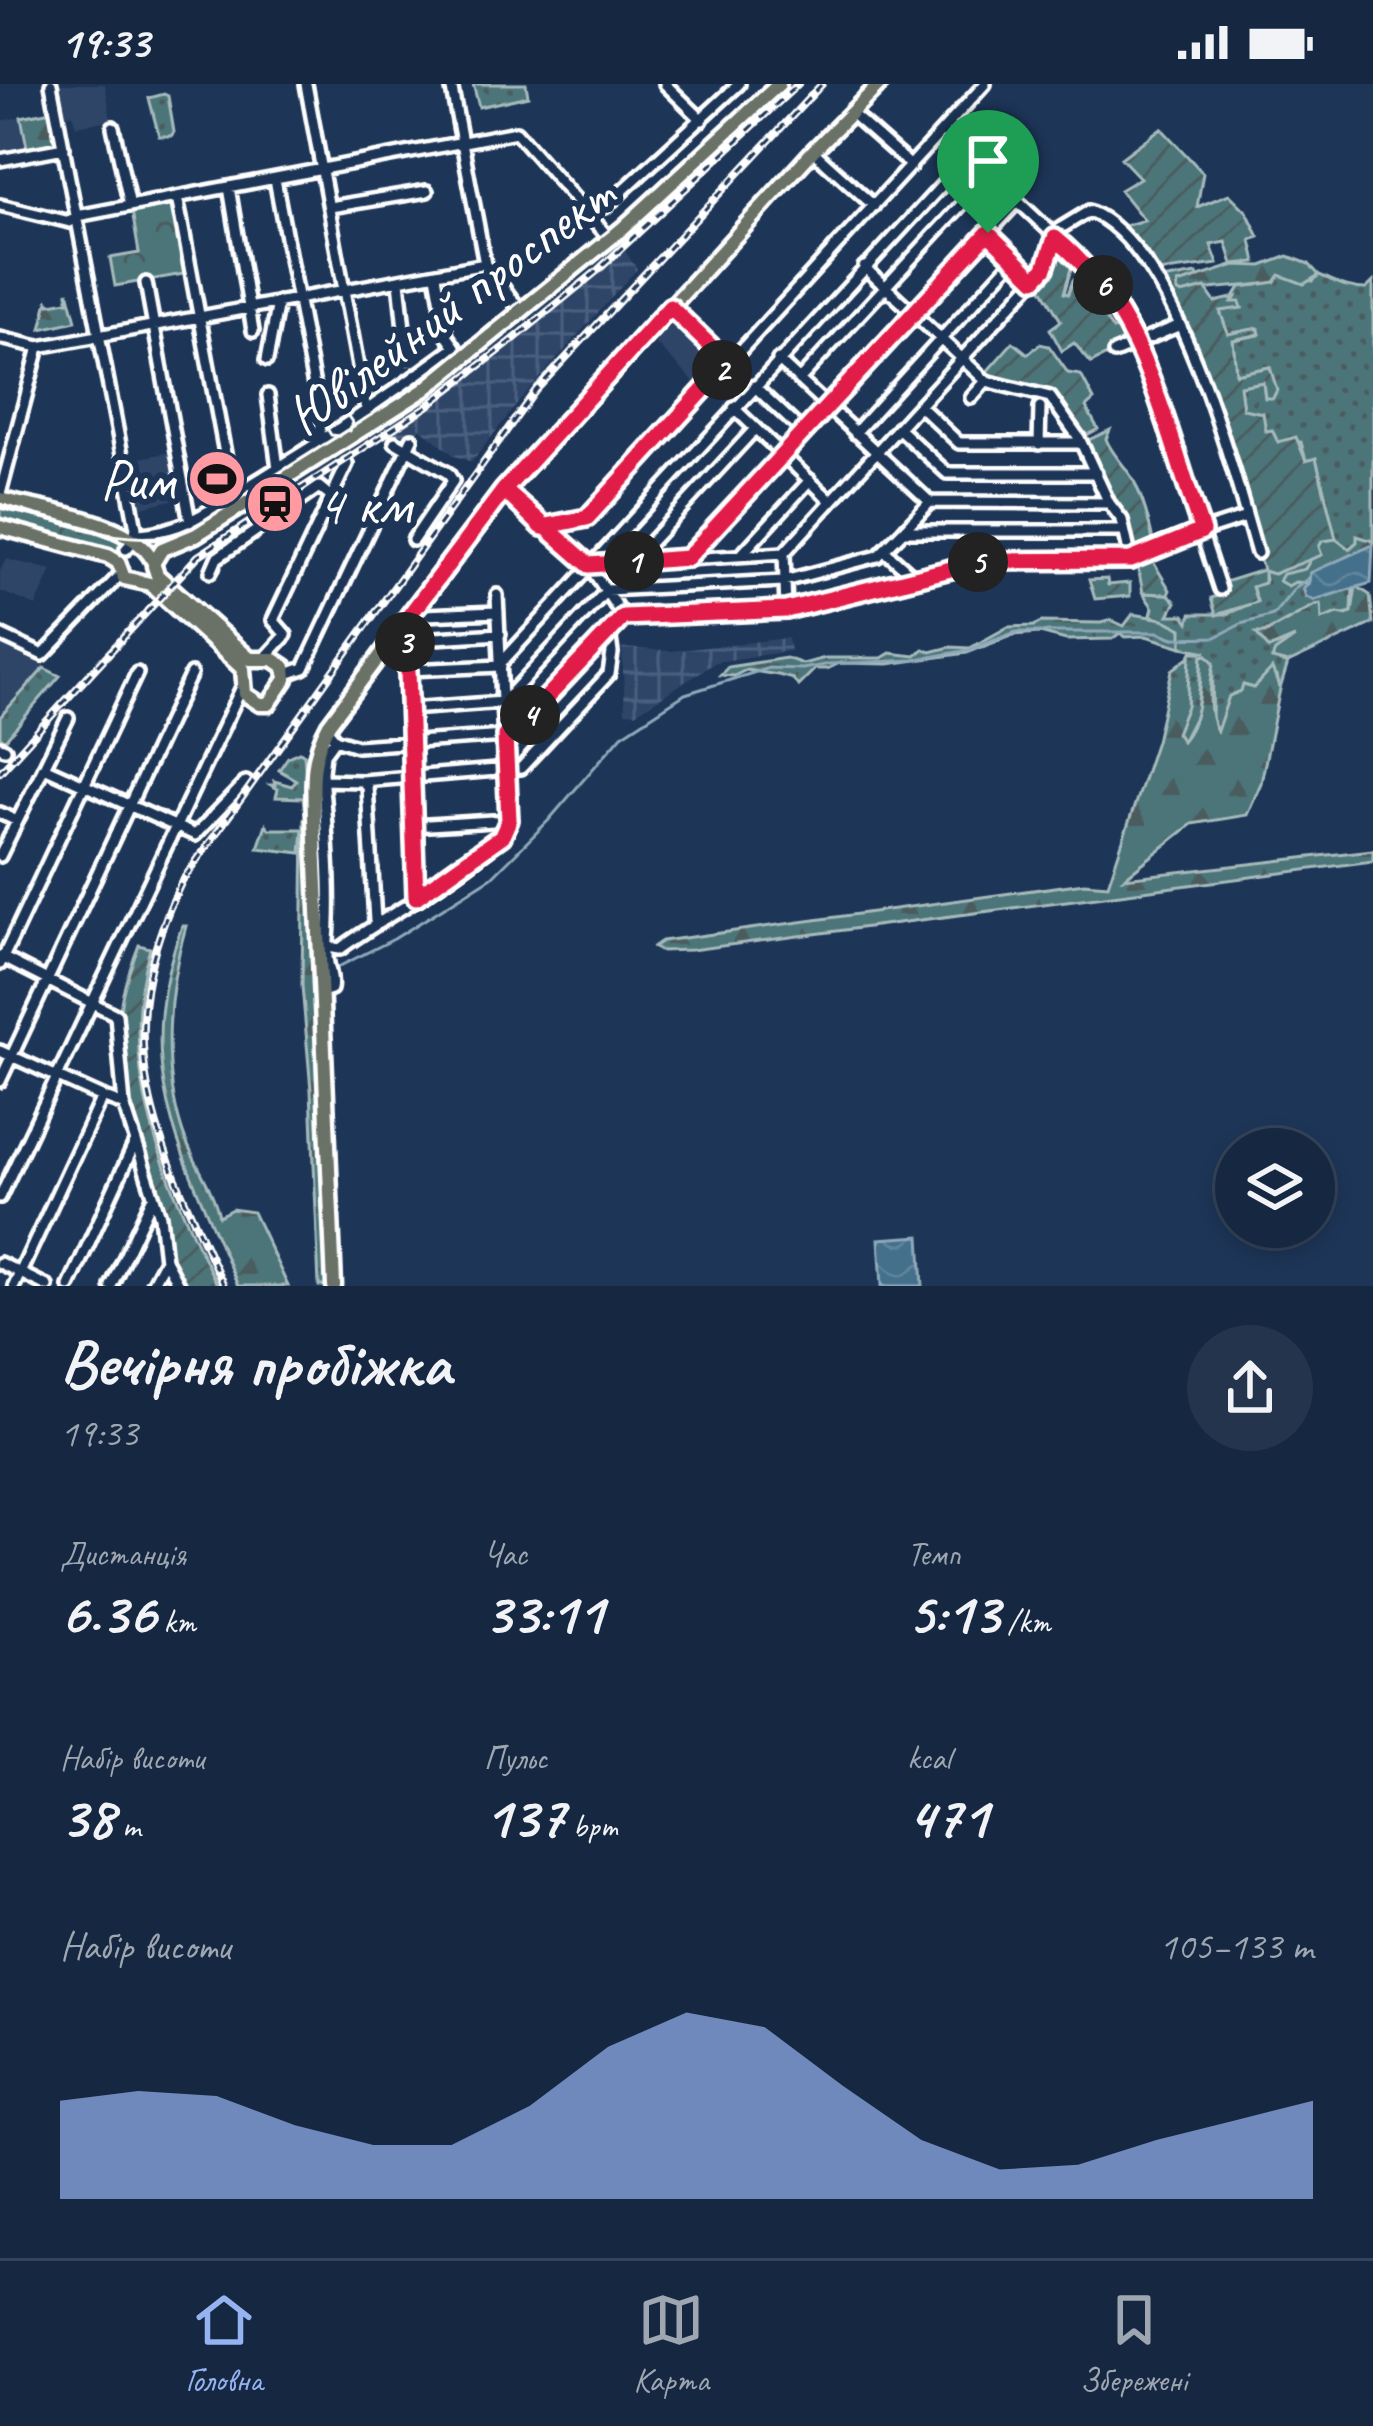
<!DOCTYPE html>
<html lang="uk">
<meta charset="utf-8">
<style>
:root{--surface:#162841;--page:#23344c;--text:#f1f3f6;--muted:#9ea6b1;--line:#35445a;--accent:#95b2f1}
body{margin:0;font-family:Caveat,sans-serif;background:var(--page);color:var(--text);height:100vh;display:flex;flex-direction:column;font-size:45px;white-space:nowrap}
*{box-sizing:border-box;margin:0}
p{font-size:39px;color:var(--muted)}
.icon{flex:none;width:66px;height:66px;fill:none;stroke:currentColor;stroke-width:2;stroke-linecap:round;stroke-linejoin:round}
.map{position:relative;height:1202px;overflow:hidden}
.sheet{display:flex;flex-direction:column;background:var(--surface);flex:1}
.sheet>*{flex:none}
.buttons{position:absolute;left:1215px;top:1044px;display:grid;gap:24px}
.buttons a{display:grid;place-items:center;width:120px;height:120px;border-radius:50%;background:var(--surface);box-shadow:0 6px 18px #0003,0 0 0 3px var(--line);font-size:60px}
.pin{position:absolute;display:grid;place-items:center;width:102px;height:102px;color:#fff;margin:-123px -51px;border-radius:50% 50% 50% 0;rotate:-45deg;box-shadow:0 0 12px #0007}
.pin .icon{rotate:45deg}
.km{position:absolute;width:60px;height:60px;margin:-30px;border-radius:50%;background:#222;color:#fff;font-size:33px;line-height:60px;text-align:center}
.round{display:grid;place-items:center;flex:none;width:126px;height:126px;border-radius:63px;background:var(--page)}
.head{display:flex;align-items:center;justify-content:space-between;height:204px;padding:0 60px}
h1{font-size:66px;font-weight:600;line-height:90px}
.stats{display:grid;grid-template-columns:repeat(3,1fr);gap:18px;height:204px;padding:12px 60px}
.stats div{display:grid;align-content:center}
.stats b{font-size:60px;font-weight:600}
.stats small{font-size:33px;font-weight:400}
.stats p{font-size:33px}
.chart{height:336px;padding:24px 60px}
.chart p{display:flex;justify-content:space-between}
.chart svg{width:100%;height:216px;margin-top:12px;fill:var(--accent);opacity:.7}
.status{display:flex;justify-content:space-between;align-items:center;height:84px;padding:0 60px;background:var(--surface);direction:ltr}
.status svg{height:33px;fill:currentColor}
.tabs{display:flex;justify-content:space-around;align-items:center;height:168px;border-top:3px solid var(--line);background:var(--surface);font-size:33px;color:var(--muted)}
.tabs a{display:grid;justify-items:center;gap:6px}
.tabs .on{color:var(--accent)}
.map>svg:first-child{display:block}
.built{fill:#2d4568}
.industrial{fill:url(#industrial-grid)}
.grass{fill:url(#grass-dots);stroke:#a6babc;stroke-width:3}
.forest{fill:url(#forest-firs);stroke:#a6babc;stroke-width:3}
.wetland{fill:url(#wetland-marsh);stroke:#a6babc;stroke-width:3}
.park{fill:url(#park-crowns);stroke:#a6babc;stroke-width:3}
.garden{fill:url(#garden-furrows);stroke:#a6babc;stroke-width:3}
.water{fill:url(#water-waves);stroke:#8fa9ba;stroke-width:3}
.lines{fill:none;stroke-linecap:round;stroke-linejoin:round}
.stream{stroke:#8fa9ba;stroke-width:3}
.minor-casing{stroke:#fff;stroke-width:18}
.major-casing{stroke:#fff;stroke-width:21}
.minor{stroke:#1d3557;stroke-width:9}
.major{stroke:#6a7166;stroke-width:12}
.tram{stroke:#fff;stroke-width:3}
.rail-casing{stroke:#fff;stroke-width:8}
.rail{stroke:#1d3557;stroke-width:3;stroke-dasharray:9;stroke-linecap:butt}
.route-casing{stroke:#fff;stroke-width:24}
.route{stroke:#e11d48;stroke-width:15}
.labels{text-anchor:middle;stroke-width:12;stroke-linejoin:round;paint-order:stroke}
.street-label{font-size:57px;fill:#fff;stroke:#1d3557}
.poi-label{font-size:57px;fill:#fff;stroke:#1d3557;text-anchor:end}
</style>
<div class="status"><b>19:33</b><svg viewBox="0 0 49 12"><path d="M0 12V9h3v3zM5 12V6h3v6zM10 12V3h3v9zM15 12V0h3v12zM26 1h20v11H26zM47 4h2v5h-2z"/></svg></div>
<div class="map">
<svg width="1373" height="1202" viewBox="0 0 1373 1202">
<defs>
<pattern id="industrial-grid" width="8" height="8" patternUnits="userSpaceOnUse" patternTransform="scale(3)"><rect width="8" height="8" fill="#2d4568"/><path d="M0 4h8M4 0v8" fill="none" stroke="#4c617f"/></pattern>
<pattern id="grass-dots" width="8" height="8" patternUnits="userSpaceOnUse" patternTransform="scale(3)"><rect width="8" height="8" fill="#4c7478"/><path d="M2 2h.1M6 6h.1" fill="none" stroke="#4c5c5e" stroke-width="1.8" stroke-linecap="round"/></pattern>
<pattern id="forest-firs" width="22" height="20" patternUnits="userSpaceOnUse" patternTransform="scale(3)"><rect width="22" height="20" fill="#4c7478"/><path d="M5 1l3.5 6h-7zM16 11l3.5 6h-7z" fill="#4c5c5e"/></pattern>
<pattern id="wetland-marsh" width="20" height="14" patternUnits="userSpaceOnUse" patternTransform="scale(3)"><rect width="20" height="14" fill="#4c7478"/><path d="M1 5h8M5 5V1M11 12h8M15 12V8" fill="none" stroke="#4c5c5e"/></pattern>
<pattern id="park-crowns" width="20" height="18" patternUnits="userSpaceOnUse" patternTransform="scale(3)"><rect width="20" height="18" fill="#4c7478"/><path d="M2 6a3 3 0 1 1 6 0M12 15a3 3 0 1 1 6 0" fill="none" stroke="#4c5c5e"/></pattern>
<pattern id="garden-furrows" width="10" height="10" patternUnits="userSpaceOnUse" patternTransform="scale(3)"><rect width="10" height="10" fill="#4c7478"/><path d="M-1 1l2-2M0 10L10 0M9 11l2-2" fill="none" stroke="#4c5c5e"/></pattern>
<pattern id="water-waves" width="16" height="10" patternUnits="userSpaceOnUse" patternTransform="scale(3)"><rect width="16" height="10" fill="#456f8c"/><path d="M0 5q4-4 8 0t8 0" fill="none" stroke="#61859d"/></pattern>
</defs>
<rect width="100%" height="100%" fill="#1d3557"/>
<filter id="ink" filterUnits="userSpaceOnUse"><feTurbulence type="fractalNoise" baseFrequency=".00833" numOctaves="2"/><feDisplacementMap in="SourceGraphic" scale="24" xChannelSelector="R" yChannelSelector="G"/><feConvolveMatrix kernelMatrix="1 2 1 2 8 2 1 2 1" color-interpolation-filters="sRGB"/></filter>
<g filter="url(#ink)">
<path class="built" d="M58,0H105L111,36L76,42L72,30L63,32Z
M20,33L26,68L0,73V37Z
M671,227L724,278L700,304L648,252Z
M171,368L180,414L138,424L130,376Z
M6,475L52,486L36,522L0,507V487Z
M0,559L62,592L6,657L0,654Z"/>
<path class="industrial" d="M624,165L637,185L522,314L472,378L455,372L420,344L407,363L393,352L391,348L518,253Z
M788,554L790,567L716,578L636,629L625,628L622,564L671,567Z"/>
<path class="grass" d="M473,0H526L528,12L479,23Z
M164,10L168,12L174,48L171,52H159L149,14Z
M1280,190L1313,197L1319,191C1335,197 1347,205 1366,205L1373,198V457L1357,458L1349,465L1336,455L1316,375L1306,377L1301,358H1278L1243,326L1240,302L1263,298L1265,313L1269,283L1236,290L1233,256L1259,251V245L1228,250L1219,227L1241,223L1231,218L1240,203L1258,201Z
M1315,472L1295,498L1309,499L1314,516L1353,504L1352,528L1322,535L1315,521L1262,550L1277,562L1307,548L1281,578L1288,579L1280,605L1277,592L1265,593L1254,604L1244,601L1219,661L1221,642L1217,648L1212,641L1213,579L1202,572L1197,629L1182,658L1176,649L1187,622L1190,572L1192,568H1207L1182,563L1181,545L1151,531L1153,524L1143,509L1168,510L1176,518L1169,531H1184L1189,538L1191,530H1227L1257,517L1252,502L1265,496L1263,487L1274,490Z
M44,584L60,592L5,656L0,653V633Z
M299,668L304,670L309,729L305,730L303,714L276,713L278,705L271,701H275L274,697L292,702L296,696L279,686L288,673Z
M266,740L269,745H303L301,769L258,764Z"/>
<path class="forest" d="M51,27L57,62L28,68L21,33Z
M1288,172L1309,180L1319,191L1304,200L1280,191L1275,198C1243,204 1212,202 1182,210L1177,207V200L1235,181L1262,182Z
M68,207L76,237L41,245L48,217L50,220L68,217Z
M1357,452L1373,457V461L1311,489L1309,499L1295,498L1288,502L1279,497L1283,490L1305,485L1322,457L1336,455L1349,465L1357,458Z
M1356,502L1370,511L1373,539L1288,579L1272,575L1275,568L1295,554L1269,565L1256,549H1265L1315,521L1321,520L1322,535L1338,529L1347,531L1352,528Z
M1207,571L1214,579C1210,600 1207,630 1217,647L1229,612L1241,607L1243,601L1254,604L1272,585L1280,605L1261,699L1247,731L1192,740L1124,794L1373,766V777L691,866L660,867L653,863L662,857L1084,799L1108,801L1156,657L1172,586L1190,572L1187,622L1176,649L1182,657C1202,634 1200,601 1202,572Z
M304,735H309L329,1202H319L311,1006L302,902Z
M182,842H186C167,905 162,983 182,1046C191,1075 213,1103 219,1132L232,1125L253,1128L288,1202H238C184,1071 128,987 182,842Z"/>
<path class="wetland" d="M1133,530L1163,535L1182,545V563L1146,552L1125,553L1120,549L1112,555L1066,556L1040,549L1013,551L967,569L888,580L840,579L827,585H815L798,602L793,595L778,591L746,586L734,592L720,591L728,583L786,574L803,580L825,574H882L890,569L915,572L924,565L931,568L950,563L970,564L1008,543L1034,542L1041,538L1101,539L1111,536L1124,542Z"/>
<path class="park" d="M175,120L189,189L115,202L110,174L139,169L132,127Z
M0,422L128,455L115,472L0,441Z"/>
<path class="garden" d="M1161,44L1203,89L1197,123L1229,110L1247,128L1259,153L1251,156L1256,178L1233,180L1226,158L1211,161L1218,180L1159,188L1121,143L1144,136L1120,106L1140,94L1121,74Z
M1058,159L1074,174L1064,209L1068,210L1073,196H1079L1113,246L1117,244L1124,262L1091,279L1074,259L1062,267L1050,245L1061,237L1037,196Z
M1197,190L1198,194L1178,200L1177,207L1182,210L1205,204L1215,218L1236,213L1232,218H1240L1242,224L1220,227L1228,250L1258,244L1260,250L1233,256L1236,290L1270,283L1277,306L1273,314H1265L1263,298L1240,302L1243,325L1263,329L1266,347L1272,346L1278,358L1296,353L1306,377L1316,374L1336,455L1322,457L1319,463L1322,471L1273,490L1264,487V499L1252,503L1257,518L1216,531L1211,514L1223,511L1221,499L1263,486L1189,247L1162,196Z
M1013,258L1028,270L1040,260L1049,262L1068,289L1081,291L1094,316L1086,323L1098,345L1083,353L1056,319L1015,297L1011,300L983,292Z
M1110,346L1106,355C1113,372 1126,382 1134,397C1144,418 1150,438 1154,463L1134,473L1082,359Z
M1152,476L1170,506L1168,510L1143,509L1137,478Z
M1107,495L1108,501L1130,499V512L1095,515L1089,496Z
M139,861L150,864C114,980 166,1101 218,1202H181C149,1134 118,1007 120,932C120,908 131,883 139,861Z"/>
<path class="water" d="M1373,461L1371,499L1314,516L1306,513L1303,504L1309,499L1310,489Z
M920,1152L923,1202H882L879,1155Z"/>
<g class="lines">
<path class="stream" d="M334,885L394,855L492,793L548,737L622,651L685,610L769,584L802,585L830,580L914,576L969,566L1016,548H1158L1174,554L1216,553L1241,540L1273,531L1296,503L1309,494"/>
<defs>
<path id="minor" d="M51,0L136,444L134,453
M306,0L367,331
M451,0L485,180L522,228
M665,0L702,36
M851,29L911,82
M113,43L130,122
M943,47L1070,166L1116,219L1139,260L1220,505
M813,67L874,122
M0,76L64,64
M275,95L321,339L319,359
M229,103L253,247
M177,113L233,412
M0,121L70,138
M330,123L427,107
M605,123L739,0
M69,137L77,132L516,48L610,155
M988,149L1035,195
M864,183L986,297L1050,313L1079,354L1109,419L1122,436L1131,476
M399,197L407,273
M146,199L190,438
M670,223L728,279
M0,254L39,263L485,180
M1114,269L1180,241
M267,276L278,218
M778,276L930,418L1109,419
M799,296L990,90
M754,302L803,348
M268,311L278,384
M971,314L986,297
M919,321L959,359H1081
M734,324L831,417
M898,344L947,389H1096
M855,349L1015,174
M395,358L448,389L453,397L413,456
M1039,360L1040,323
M504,406L589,481L623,533
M0,410L39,263
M542,443L587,434L985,0
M903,447L930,418
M126,465L139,450C187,448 223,417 263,393C330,352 392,310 455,263L447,252L436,191
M884,466L915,494
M784,469L786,526
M741,471L810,396
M687,474L1018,117
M633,477L755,345
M589,481L784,469L1045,184L1061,144L1089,127C1176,162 1232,383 1257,469
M211,488L217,474L319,403L331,413
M413,525L424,531L498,528
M0,551L43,571L121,490
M403,556L500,550
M404,556L416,813
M264,575L286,551L273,536L347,380
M501,579L969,72
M408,586L501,582
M287,590L304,584L412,355
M409,625L503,618L607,506L784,497L878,472L903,447H1123
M326,644L335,655L357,662L505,652L517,645L623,533L786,526L983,477L1131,476L1162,460L1246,433
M0,663L5,665
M44,683L195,751L246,698
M322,696L362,697L521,684L609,590L612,569L609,547
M362,697L367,702L375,837
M0,729L17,737
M413,742L509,736
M0,772L68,634
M328,863L340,865C385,831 478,785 508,743L497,511
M0,872L116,931L124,1021L102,1013L14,1202
M0,880L137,589
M322,908L331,905C334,892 326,882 327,868C333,809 326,747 322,688L324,670L335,655
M0,967L102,1013
M0,997L191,590
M124,1021L160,1132L165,1176L179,1202
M0,1113L243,601
M0,1179L47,1202
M69,1202L134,1061
M111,1202L152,1115
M151,1202L165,1176"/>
<path id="major" d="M0,415C42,427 134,436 153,477
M0,443L108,472L118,478
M118,478L124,494L150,500L243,585L245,610L260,620H269L286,595L285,583L273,575H250L157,491L154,482
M154,478L162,465L196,451L424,306L623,144L779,0
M334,1202L314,732C313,697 311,672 329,640L504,406L813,67L880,0"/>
</defs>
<use href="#minor" class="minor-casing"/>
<use href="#major" class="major-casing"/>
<use href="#minor" class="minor"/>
<use href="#major" class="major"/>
<path class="tram" d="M339,352L331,351L325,341V330L332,323L341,322L352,338L349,347
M0,420C58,436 136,471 193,443L406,309L609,146L767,0"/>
<defs>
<path id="rail" d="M0,688L198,472L426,323L508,260L597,187L798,0
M224,1202C155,1053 104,958 182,797L536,306L822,0"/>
</defs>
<use href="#rail" class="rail-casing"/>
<use href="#rail" class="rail"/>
</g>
</g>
<g class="lines" filter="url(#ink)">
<defs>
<path id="route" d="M988,149L687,474L589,481L504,406L670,223L728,279L587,434L542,443L504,406L394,552L404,556L408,586L416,813L502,752L509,736L505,652L517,645L623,533L786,526L983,477L1131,476L1202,447C1164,342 1146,228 1055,154L1045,184L1035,195L988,149"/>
</defs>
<use href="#route" class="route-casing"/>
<use href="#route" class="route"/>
</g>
<defs>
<symbol id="stadium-disc" viewBox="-11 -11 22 22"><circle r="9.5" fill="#ff9aa2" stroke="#1d3557"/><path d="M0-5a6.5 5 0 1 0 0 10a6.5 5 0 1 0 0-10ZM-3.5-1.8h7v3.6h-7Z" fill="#111"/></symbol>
<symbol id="station-disc" viewBox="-11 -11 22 22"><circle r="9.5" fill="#ff9aa2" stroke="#1d3557"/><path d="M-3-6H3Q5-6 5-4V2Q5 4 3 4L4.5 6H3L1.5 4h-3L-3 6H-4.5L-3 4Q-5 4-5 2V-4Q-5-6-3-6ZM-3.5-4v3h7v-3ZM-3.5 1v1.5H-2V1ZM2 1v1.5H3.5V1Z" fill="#111"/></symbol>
</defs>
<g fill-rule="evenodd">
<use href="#stadium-disc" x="184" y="362" width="66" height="66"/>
<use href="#station-disc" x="242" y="387" width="66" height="66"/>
</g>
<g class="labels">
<g class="street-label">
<text transform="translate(450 220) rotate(-37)" y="20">Ювілейний проспект</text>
</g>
<g class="poi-label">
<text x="175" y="415">Рим</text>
<text x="317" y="440" text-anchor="start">4 км</text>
</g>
</g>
</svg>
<div class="buttons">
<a><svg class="icon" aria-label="layers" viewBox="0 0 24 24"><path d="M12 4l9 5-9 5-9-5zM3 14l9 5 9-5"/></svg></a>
</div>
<div class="pin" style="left:988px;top:149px;background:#1e9e55"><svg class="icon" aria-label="arrive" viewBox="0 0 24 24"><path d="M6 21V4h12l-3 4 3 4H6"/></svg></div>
<b class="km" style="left:634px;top:477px">1</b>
<b class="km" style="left:722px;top:286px">2</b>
<b class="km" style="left:405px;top:558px">3</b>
<b class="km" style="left:530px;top:631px">4</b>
<b class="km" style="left:978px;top:478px">5</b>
<b class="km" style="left:1103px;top:201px">6</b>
</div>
<section class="sheet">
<div class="head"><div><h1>Вечірня пробіжка</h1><p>19:33</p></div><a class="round"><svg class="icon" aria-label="share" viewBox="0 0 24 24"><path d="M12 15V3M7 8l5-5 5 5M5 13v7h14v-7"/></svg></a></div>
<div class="stats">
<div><p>Дистанція</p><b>6.36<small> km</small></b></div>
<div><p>Час</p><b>33:11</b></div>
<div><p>Темп</p><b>5:13<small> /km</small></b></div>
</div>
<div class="stats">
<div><p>Набір висоти</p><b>38<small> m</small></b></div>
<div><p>Пульс</p><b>137<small> bpm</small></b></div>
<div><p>kcal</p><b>471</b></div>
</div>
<div class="chart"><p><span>Набір висоти</span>105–133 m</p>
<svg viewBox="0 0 160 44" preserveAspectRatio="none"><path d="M0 44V24L10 22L20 23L30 29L40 33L50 33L60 25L70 13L80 6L90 9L100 21L110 32L120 38L130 37L140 32L150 28L160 24V44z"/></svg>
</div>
</section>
<nav class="tabs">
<a class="on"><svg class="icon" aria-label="home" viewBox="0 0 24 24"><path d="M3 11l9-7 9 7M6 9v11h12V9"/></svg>Головна</a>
<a><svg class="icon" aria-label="map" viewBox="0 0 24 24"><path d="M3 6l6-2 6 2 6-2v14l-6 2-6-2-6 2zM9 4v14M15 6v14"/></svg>Карта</a>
<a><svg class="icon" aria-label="saved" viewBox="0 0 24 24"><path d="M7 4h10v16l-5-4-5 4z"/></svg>Збережені</a>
</nav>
